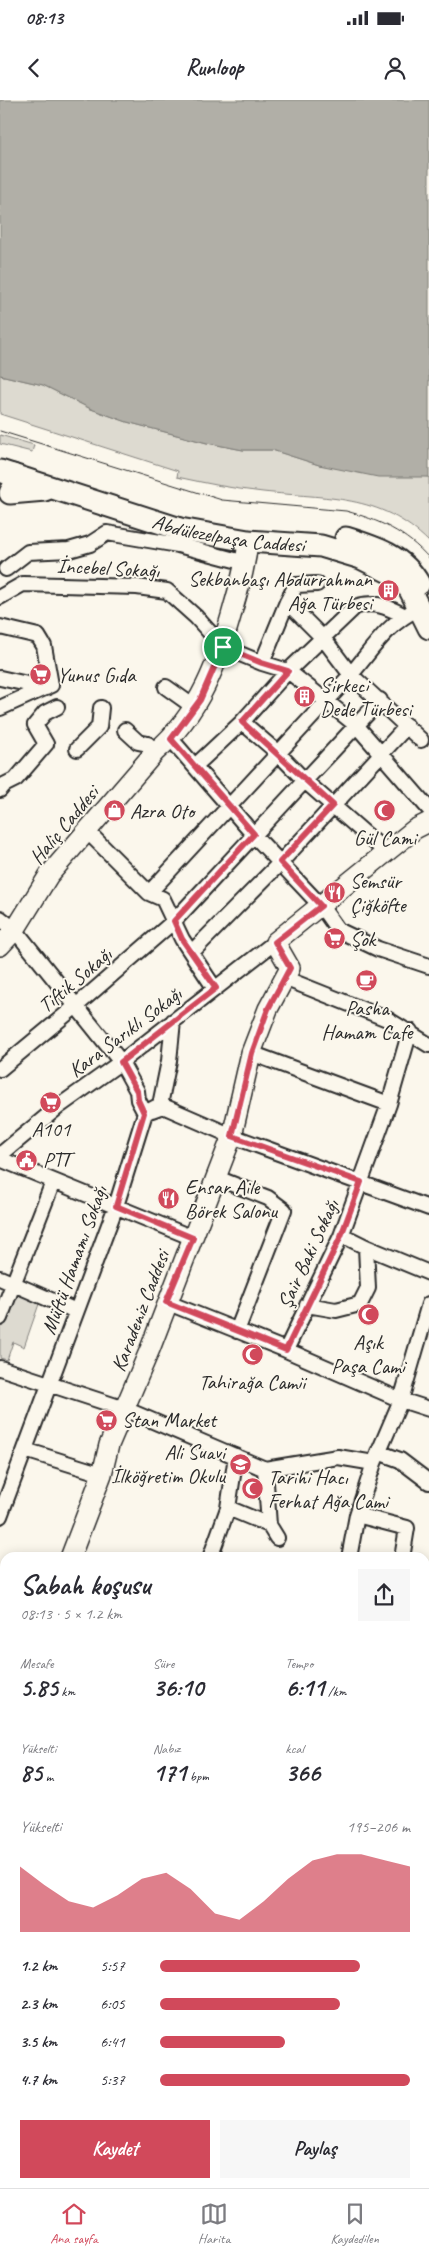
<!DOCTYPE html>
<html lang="tr">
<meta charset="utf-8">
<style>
:root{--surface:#fff;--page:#f7f7f7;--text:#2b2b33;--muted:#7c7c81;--line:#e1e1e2;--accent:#d1495b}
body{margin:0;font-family:Caveat,sans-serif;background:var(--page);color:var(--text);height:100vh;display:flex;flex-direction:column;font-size:19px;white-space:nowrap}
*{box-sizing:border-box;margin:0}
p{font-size:16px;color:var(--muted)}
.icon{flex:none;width:28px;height:28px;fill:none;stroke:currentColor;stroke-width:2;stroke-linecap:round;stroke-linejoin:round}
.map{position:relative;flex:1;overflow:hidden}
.drawer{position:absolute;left:0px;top:1452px;width:430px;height:636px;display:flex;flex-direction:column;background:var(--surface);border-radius:15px 15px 0 0;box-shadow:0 2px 12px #0003}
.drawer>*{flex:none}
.pin{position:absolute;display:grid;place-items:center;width:42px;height:42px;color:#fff;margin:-21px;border:2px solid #fff;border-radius:50%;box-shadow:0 1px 5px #0007}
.round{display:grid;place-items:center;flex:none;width:52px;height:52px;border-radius:0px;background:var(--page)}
.summary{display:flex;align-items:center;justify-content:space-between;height:85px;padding:0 20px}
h1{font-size:28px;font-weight:700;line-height:38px}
.metrics{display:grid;grid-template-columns:repeat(3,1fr);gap:8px;height:85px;padding:5px 20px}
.metrics div{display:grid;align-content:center}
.metrics b{font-size:25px;font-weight:700}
.metrics small{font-size:14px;font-weight:400}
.metrics p{font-size:14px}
.chart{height:140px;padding:10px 20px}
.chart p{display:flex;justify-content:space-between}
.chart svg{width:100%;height:90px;margin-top:5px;fill:var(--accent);opacity:.7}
.button{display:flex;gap:10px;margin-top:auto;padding:10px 20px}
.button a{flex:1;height:58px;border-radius:0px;background:var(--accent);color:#fff;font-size:20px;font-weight:700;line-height:58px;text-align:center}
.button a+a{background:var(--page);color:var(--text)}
ul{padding:0 20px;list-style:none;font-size:16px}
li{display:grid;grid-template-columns:80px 60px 1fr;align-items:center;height:38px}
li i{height:12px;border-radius:6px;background:var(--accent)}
.status{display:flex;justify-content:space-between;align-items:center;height:35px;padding:0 25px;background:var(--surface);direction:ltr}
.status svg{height:14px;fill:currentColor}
header{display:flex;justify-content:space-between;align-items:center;height:65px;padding:0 20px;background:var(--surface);font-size:22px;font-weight:700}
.tab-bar{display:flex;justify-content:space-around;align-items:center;height:70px;border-top:1px solid var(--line);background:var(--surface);font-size:14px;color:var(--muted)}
.tab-bar a{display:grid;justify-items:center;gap:2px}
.tab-bar .current{color:var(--accent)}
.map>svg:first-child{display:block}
.green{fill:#dddad0;stroke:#84827e}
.water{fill:#b1afa7;stroke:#7b7a75}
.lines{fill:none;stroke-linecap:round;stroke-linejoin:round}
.street-casing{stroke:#2b2b2b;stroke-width:18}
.secondary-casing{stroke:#2b2b2b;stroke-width:22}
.primary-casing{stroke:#2b2b2b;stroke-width:25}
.street{stroke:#fbf7ec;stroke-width:14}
.secondary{stroke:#fbf7ec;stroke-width:19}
.primary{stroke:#fbf7ec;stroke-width:21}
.tram{stroke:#2b2b2b;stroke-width:1}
.route-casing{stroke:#fff;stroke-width:10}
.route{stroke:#d1495b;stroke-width:6}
.labels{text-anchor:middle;stroke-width:4;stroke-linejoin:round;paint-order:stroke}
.street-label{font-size:21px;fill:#2b2b2b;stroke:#fbf7ec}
.poi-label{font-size:21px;fill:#2b2b2b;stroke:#fbf7ec;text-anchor:start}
</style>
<div class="status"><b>08:13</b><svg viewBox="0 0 49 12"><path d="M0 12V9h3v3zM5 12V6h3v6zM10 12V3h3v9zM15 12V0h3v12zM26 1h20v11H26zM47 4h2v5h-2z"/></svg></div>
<header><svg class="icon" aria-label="back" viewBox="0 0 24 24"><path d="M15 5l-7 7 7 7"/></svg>Runloop<svg class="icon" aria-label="person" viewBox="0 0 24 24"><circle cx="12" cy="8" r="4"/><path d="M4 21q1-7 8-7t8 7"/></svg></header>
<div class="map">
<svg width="429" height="2088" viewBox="0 0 429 2088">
<rect width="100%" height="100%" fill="#fbf7ec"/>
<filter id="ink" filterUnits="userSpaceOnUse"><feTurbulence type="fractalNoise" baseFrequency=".02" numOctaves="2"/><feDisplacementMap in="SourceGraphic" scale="10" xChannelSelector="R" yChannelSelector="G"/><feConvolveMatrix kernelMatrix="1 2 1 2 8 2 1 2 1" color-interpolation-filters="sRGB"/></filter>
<g filter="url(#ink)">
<path class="green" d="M0,275L43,285L91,309L127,322L207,343L243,350H272L319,365L429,377V442C380,393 327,399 263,392C234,389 205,383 177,377L178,371L0,314Z
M0,335L34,345L32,352L0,344Z
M10,1190L39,1204L24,1247L13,1242L7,1260L0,1258V1214Z"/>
<path class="water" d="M0,0H429V377H378L319,365L272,350H243L207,343L127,322L91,309L43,285L0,275Z"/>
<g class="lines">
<defs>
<path id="street" d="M6,469L28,452L69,450L90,444L107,433L178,445L246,463
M0,497L23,484L137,487L167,491L196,517L223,547L262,563L288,571L326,601L356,625L429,709
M287,502L323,538L351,575L421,640
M0,527L38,536L44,546L51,585L0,608
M262,563L287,502L296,485L317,484
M0,578L46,588
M166,587L194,607
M242,622L278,653L306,682L386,752
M125,630L138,642L148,644L155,652
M171,639L253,734L321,806L338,830L378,849L429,866
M77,649L99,627L101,608
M195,666L242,622L288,571L355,507C372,500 388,507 403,515
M0,690L4,685L16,679L46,644L35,625L45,613L57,607
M87,731L149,793L163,799L182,839L215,889
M149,793C215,722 280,651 346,580C369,555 386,523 418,509
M0,818L15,830L121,962L137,991L138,1000L145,1013
M192,852L281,762L407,626
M284,878L387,919L429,945
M251,953L389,1004
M0,969L76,906L174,821L380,600
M152,1010L163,1006L232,1036L429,1108
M0,1055L58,1007L121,962L275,842
M0,1059L193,1138
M217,1078L268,1098L284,1110L237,1231
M342,1135L366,1147L429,1173
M0,1178L76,1211
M166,1202L286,1250L401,1300L429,1309
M307,1205L336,1210L360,1204L368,1188L366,1147
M0,1218L53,1082
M286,1250L341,1136L389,1004L410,931
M0,1268L125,1309L265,1369L338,1357L374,1363
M25,1350L102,1374
M378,1352L400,1360L429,1382
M265,1369L269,1425
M228,1408L269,1425L277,1438
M357,1415L407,1428L402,1458
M0,1416L116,1106L145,1013L160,1005L169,961L173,921
M210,1458L228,1408L236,1356
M349,1458L357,1415L374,1363L401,1300L429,1204
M0,1480L5,1482
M425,1552L429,1553
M0,1616L5,1610
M425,1617L429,1618
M425,1745L429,1747
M0,1763L5,1764
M425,1792L429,1789
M425,1864L429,1867
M0,1916H5
M425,1982L429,1984
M0,2006L5,2009
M425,2032L429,2034
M425,2060L429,2064
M186,2084L187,2088
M317,2084L322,2088"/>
<path id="secondary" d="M0,846L15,830L49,775L155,652C200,614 219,561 234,505C240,484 246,464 248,441
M70,1458L102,1374L109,1345L150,1249L232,1036L251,953L268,909L290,868L275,842L415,729L429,722
M0,1853L5,1813"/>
<g id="primary">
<path id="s1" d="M0,371L180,429L248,441L321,446L361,458L399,477L410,490L429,528"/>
<path d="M13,375L15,384L10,393L45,390"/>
<path d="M346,438C375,447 404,456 419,484"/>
</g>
</defs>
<use href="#street" class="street-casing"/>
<use href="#secondary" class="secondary-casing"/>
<use href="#primary" class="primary-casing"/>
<use href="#street" class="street"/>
<use href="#secondary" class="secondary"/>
<use href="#primary" class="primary"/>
<path class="tram" d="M0,331L222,400L346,411C379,420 406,432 429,458"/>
</g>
</g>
<g class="lines" filter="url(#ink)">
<defs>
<path id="route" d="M223,547L262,563L288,571L242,622L333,705L280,762L321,806L275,842L290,868L268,909L252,953L232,1036L361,1082L341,1136L286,1250L166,1202L193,1138L116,1106L144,1013L138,1000L137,991L121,962L216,888L182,839L174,821L254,734L171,639L200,600Z"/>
</defs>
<use href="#route" class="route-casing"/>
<use href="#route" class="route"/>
</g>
<defs>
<symbol id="building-disc" viewBox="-11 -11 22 22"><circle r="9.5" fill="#d1495b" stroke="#fbf7ec"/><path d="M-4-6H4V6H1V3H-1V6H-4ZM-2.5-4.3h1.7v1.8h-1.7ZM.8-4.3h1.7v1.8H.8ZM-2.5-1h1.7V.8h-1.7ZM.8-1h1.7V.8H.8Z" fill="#fff"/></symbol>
<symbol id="supermarket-disc" viewBox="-11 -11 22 22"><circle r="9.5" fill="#d1495b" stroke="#fbf7ec"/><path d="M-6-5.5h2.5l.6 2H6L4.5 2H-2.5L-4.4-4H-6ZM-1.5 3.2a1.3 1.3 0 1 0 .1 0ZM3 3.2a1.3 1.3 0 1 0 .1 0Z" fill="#fff"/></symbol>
<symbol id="shop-disc" viewBox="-11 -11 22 22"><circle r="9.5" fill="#d1495b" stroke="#fbf7ec"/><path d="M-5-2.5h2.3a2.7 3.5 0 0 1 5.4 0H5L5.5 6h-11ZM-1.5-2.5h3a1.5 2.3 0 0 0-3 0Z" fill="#fff"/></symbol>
<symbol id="mosque-disc" viewBox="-11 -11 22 22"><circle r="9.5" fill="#d1495b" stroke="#fbf7ec"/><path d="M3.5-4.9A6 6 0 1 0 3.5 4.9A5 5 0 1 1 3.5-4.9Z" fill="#fff"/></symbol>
<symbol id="restaurant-disc" viewBox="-11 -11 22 22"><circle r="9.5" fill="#d1495b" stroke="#fbf7ec"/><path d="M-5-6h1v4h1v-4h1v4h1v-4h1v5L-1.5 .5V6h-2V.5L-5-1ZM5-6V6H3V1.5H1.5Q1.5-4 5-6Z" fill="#fff"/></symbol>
<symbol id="cafe-disc" viewBox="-11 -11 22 22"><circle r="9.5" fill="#d1495b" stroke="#fbf7ec"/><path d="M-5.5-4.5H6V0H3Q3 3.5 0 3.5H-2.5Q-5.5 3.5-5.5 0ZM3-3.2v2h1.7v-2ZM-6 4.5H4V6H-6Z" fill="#fff"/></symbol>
<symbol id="civic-disc" viewBox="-11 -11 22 22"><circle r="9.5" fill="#d1495b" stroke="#fbf7ec"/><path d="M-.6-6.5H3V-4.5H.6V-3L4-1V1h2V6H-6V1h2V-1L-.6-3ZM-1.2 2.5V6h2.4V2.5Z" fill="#fff"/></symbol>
<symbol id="school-disc" viewBox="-11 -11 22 22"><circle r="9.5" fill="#d1495b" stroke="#fbf7ec"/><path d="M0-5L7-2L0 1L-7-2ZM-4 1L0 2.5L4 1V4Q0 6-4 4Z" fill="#fff"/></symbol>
</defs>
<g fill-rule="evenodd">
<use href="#building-disc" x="376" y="478" width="25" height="25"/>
<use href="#supermarket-disc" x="28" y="562" width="25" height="25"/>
<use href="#building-disc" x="292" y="584" width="25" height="25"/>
<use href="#shop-disc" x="102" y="698" width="25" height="25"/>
<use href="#mosque-disc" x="372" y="698" width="25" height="25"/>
<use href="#restaurant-disc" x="322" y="780" width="25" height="25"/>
<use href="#supermarket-disc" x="322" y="826" width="25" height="25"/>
<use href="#cafe-disc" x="354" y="868" width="25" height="25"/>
<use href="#supermarket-disc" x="38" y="990" width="25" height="25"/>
<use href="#civic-disc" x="14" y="1048" width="25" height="25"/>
<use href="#restaurant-disc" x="156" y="1086" width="25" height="25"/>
<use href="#mosque-disc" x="356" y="1202" width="25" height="25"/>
<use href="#mosque-disc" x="240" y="1242" width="25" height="25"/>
<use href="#supermarket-disc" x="94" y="1308" width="25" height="25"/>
<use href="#school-disc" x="228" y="1352" width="25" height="25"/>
<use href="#mosque-disc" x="240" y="1376" width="25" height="25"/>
</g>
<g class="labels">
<g class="street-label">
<text dy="7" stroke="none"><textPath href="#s1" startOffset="238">Abdülezelpaşa Caddesi</textPath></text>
<text transform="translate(108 468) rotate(3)" y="7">İncebel Sokağı</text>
<text transform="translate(64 725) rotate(-50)" y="7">Haliç Caddesi</text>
<text transform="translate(75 880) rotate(-40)" y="7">Tiftik Sokağı</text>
<text transform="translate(125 932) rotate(-37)" y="7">Kara Sarıklı Sokağı</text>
<text transform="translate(308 1154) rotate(-65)" y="7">Şair Baki Sokağı</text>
<text transform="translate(74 1160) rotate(-70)" y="7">Müftü Hamamı Sokağı</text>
<text transform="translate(140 1211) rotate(-69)" y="7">Karadeniz Caddesi</text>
</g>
<g class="poi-label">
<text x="372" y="486" text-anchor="end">Sekbanbaşı Abdurrahman<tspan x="372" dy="24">Ağa Türbesi</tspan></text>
<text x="57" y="582">Yunus Gıda</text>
<text x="320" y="592">Sirkeci<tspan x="320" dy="24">Dede Türbesi</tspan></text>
<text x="130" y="718">Azra Oto</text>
<text x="385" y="745" text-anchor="middle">Gül Cami</text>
<text x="350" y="788">Semsür<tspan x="350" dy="24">Çiğköfte</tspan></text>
<text x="350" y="846">Şok</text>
<text x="367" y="915" text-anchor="middle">Pasha<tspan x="367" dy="24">Hamam Cafe</tspan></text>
<text x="51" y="1036" text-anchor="middle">A101</text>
<text x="43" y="1067">PTT</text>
<text x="185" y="1094">Ensar Aile<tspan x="185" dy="24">Börek Salonu</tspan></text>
<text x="368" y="1249" text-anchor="middle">Aşık<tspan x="368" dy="24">Paşa Cami</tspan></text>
<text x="252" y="1289" text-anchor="middle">Tahirağa Camii</text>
<text x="122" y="1327">Stan Market</text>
<text x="225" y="1359" text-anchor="end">Ali Suavi<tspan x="225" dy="24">İlköğretim Okulu</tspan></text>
<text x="268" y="1384">Tarihi Hacı<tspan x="268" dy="24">Ferhat Ağa Cami</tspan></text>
</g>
</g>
</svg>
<div class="pin" style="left:223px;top:547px;background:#1e9e55"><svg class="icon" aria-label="arrive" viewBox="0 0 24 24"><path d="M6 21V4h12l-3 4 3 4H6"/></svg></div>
<section class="drawer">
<div class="summary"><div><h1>Sabah koşusu</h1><p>08:13 · 5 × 1.2 km</p></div><a class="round"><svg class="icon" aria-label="share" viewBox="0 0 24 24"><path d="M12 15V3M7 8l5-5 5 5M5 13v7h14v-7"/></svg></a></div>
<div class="metrics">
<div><p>Mesafe</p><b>5.85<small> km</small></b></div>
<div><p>Süre</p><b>36:10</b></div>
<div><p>Tempo</p><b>6:11<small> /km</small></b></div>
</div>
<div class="metrics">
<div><p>Yükselti</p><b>85<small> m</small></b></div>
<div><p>Nabız</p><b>171<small> bpm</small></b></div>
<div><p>kcal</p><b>366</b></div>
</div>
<div class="chart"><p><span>Yükselti</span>195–206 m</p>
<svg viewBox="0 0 160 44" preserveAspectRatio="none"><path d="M0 44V12L10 21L20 29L30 32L40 26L50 18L60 15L70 23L80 35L90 38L100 29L110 18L120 9L130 6L140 6L150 9L160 12V44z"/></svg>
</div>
<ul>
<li><b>1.2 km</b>5:57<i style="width:80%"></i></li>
<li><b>2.3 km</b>6:05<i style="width:72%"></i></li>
<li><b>3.5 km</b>6:41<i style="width:50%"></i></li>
<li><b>4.7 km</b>5:37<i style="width:100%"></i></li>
</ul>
<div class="button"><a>Kaydet</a><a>Paylaş</a></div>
</section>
</div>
<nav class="tab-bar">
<a class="current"><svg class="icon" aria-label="home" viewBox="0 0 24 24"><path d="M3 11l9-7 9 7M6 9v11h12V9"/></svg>Ana sayfa</a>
<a><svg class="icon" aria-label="map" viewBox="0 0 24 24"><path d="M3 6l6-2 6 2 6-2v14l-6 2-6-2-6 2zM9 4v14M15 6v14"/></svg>Harita</a>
<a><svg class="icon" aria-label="saved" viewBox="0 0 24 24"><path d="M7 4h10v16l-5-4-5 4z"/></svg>Kaydedilen</a>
</nav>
